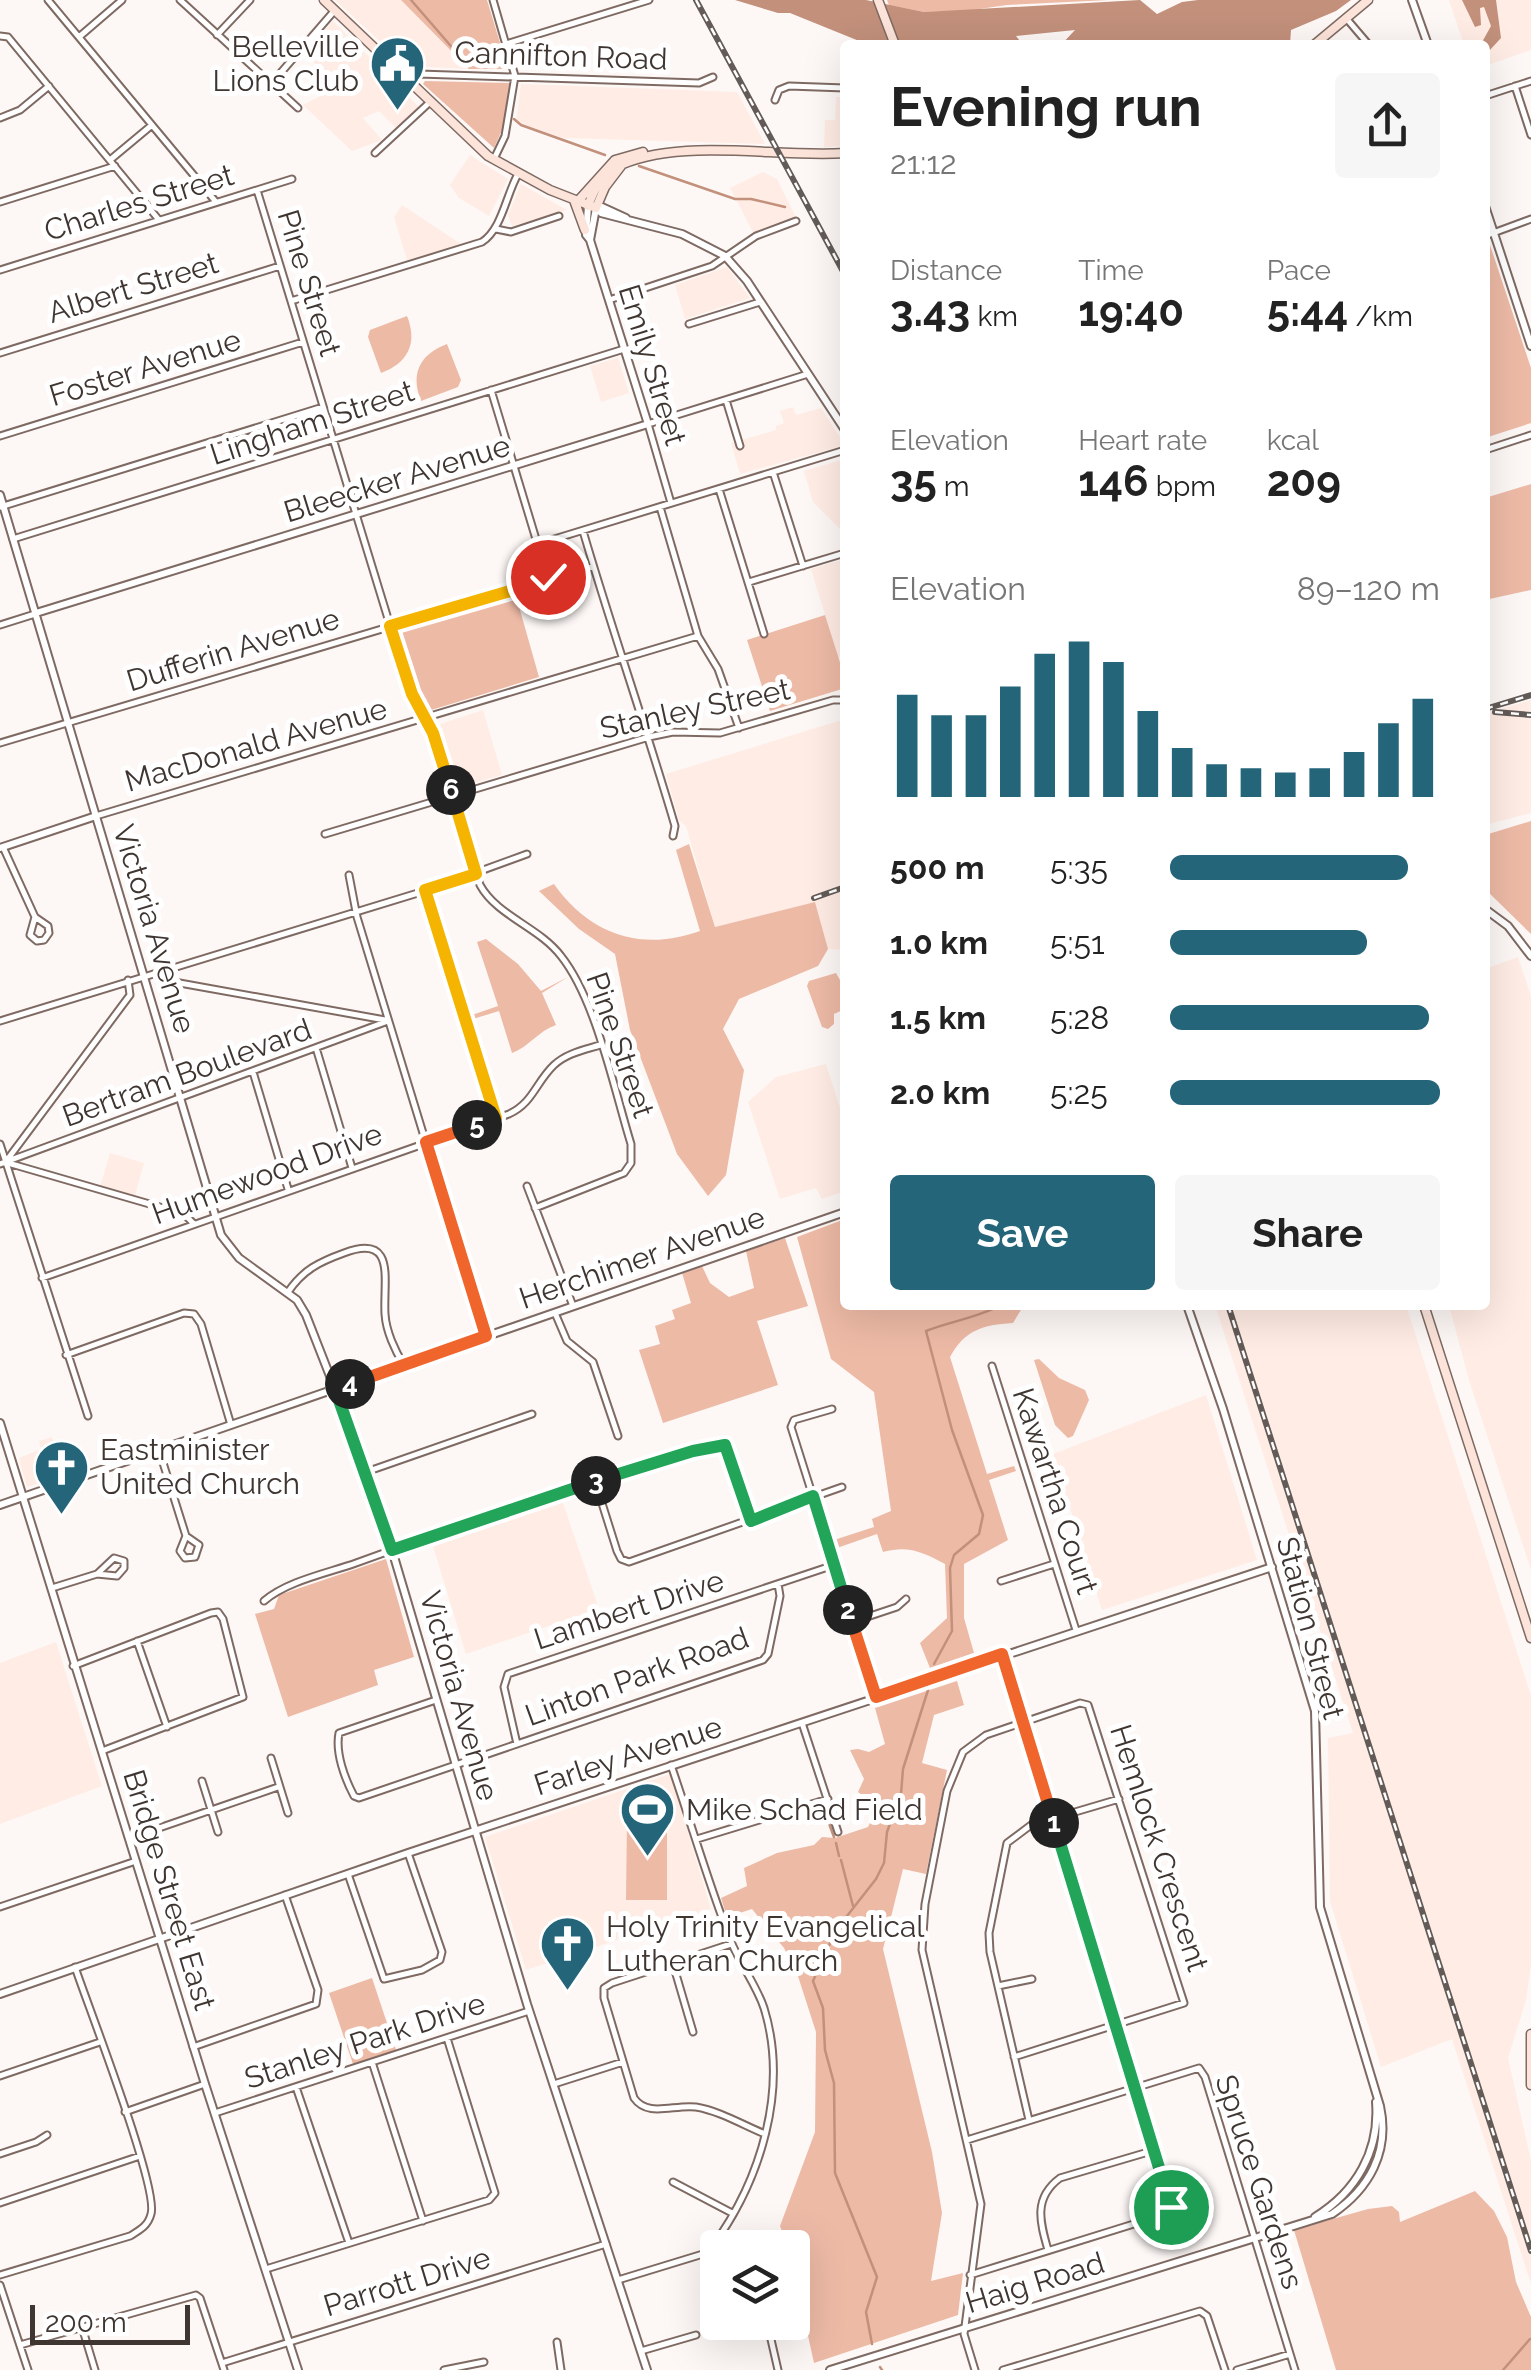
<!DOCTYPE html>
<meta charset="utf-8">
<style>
:root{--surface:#fff;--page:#f6f6f6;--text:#222;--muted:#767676;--accent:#25657a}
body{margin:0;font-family:Raleway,sans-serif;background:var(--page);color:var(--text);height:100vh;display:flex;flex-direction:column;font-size:38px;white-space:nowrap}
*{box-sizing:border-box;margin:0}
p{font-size:32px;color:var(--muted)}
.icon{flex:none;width:55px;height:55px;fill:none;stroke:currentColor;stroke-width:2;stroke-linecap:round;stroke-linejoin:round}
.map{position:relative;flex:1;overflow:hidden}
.sheet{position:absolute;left:840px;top:40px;width:650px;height:1270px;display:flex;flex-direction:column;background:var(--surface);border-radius:10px;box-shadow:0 10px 40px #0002}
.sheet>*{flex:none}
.buttons{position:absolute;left:700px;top:2230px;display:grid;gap:20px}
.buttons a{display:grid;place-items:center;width:110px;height:110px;border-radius:10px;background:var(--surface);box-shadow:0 10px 40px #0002;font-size:50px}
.scale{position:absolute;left:30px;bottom:25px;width:160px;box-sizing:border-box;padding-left:10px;border:5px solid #3f3632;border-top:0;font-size:28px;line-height:35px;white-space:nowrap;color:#3f3632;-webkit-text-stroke:8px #fff;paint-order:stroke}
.pin{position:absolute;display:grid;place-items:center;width:85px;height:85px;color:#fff;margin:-42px;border:5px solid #fff;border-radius:50%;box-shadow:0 2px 10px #0007}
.km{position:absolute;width:50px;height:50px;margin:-25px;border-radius:50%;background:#222;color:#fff;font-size:28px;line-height:50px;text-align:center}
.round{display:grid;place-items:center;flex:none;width:105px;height:105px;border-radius:10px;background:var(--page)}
.headline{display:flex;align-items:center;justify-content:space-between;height:170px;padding:0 50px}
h1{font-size:55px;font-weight:700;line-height:75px}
.metrics{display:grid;grid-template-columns:repeat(3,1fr);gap:15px;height:170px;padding:10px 50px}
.metrics div{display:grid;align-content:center}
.metrics b{font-size:42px;font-weight:700}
.metrics small{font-size:28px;font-weight:400}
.metrics p{font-size:28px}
.chart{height:280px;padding:20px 50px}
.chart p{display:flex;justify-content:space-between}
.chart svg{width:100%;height:180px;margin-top:10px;stroke:var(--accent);stroke-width:6}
.primary-button{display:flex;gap:20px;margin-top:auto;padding:20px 50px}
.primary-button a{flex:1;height:115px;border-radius:10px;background:var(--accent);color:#fff;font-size:40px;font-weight:700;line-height:115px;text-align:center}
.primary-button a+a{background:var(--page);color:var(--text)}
ul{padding:0 50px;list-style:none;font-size:32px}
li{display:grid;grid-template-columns:160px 120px 1fr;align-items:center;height:75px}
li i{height:25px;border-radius:12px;background:var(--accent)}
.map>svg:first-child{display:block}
.built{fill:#ffece4}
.green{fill:#edbaa6}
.water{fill:#c2907b}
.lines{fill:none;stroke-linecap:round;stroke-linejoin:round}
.stream{stroke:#c2907b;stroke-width:2.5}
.minor-casing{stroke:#7e6a62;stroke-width:9}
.tertiary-casing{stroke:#7e6a62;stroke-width:10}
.secondary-casing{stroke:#7e6a62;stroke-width:11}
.minor{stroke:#fff;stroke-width:5}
.tertiary{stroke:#fff;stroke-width:6}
.secondary{stroke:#fce4da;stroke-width:8}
.rail-casing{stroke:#635b57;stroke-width:6}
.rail{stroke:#fff;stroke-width:2.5;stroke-dasharray:8;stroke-linecap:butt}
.split-1-casing{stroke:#fff;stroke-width:20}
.split-2-casing{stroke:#fff;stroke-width:20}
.split-3-casing{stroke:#fff;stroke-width:20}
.split-4-casing{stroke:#fff;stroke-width:20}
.split-5-casing{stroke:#fff;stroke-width:20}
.split-6-casing{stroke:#fff;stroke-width:20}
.split-7-casing{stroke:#fff;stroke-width:20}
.split-1{stroke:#22a559;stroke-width:12}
.split-2{stroke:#f0652b;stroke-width:12}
.split-3{stroke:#22a559;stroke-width:12}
.split-4{stroke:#22a559;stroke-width:12}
.split-5{stroke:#f0652b;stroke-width:12}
.split-6{stroke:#f5b400;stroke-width:12}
.split-7{stroke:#f5b400;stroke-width:12}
.labels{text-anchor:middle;stroke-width:10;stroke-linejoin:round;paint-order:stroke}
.poi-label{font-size:30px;fill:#3f3632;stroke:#fff;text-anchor:start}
.street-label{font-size:30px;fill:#3f3632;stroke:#fff}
</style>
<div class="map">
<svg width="1531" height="2370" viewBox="0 0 1531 2370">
<rect width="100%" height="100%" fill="#fdf8f6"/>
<path class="built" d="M335,0H401L469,69L407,66Z
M1449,0H1531V50L1485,66V45H1464Z
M333,21L419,107L396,128L379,111L363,118L382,140L352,151L303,105L338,87L319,63L316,65L304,53Z
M521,84L737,92L765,144L563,138L516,122Z
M836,97H845V146L824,147L825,120H835Z
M470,155L508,179L489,216L459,198L450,185Z
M763,172L777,179L796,217L754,234L730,188Z
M521,184L567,210L512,226L508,215Z
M402,205L461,244L407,260L394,217Z
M727,267L750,298L685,319L675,285Z
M618,358L629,393L601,402L590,366Z
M793,407L796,415L821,408L845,445L740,474L731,443L776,430V426L784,423L780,411Z
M845,459V534L813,502L804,471Z
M845,559V655L838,657L811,569Z
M1531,700V813L1485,825V714Z
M483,710L502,775L456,788L437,725Z
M845,719V950L828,949L815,902L715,927L686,826L679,820L666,774Z
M1518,957L1531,996V1570L1469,1380L1449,1305H1485V969Z
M826,1064L845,1124V1191L822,1199L816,1188L780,1199L748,1102L776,1077Z
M110,1153L144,1163L135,1196L100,1187Z
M1215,1305H1406L1531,1696V1965L1526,2000L1508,2058L1531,2161V2284L1452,2039L1381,2067L1330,1901L1328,1738L1353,1733Z
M1206,1395L1257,1560L1102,1610L1053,1454Z
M52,1437L64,1475L27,1487L19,1458L41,1449L39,1441Z
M562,1500L599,1609L466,1654L432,1543Z
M56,1642L102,1786L0,1824V1663Z
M670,1774L711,1909L526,1970L485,1837Z"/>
<path class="green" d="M401,0H487L508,69H469Z
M887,0H1109L1007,5L965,11L924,12L889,5Z
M425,81L510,83L502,130L494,148L423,84Z
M1489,242L1531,368V423L1485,438V244Z
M407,316C418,343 408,363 381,373L368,337L370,330Z
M447,344L461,380L458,387L421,401C410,374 420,354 447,344Z
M1531,484V590L1485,600V498Z
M516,596L539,677L428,711L418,697L398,631Z
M825,615L845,678L842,689L770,711L747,640Z
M1531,821V934L1485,889V835Z
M689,844L715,927L815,902L828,949L818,966L739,999L723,1029L744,1070L726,1175L708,1196L677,1154L630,1030L615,954L579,929L539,891L554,884C590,935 642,952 700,931L676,850Z
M486,939L518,964L541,991L568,977L542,993L556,1025C538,1031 529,1047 512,1053L499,1011L473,1019L472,1015L498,1006L477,942Z
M836,973L845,989V1009L834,1014V1024L828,1029L822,1027L807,986L809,981Z
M845,1219V1305H1024L1013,1323C982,1325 965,1330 950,1357L987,1474L1014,1466L1016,1471L989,1480L1008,1540L964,1564V1618L974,1653L930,1668L920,1643L947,1618L945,1564C923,1552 908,1545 883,1552L877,1534L834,1549L831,1541L874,1527L872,1519L891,1511L874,1392L831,1359L797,1237Z
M785,1238L808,1306L757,1321L778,1385L663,1423L639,1350L660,1344L655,1326L675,1319L672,1310L691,1303L682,1273L702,1266L710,1283L729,1297L754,1288L746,1251Z
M1039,1359L1059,1378L1085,1390L1089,1400L1073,1436L1068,1438L1055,1425L1034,1360Z
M386,1559L414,1657L374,1670L378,1685L288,1717L255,1614L274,1609L279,1595Z
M957,1681L964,1705L934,1715L922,1763L947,1770L926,1874L903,1869L883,1949L932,2152L942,2213L931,2281L963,2273L958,2315L814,2363L793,2267L792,2248L788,2247L780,2226L815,2132L816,2032L796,1970L784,1948L752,1909L727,1917L721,1898L747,1886L744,1868L777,1853L814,1845L822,1837L835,1838L868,1827L874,1815L873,1803L858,1792L864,1779L850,1750L858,1749L869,1752L885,1744L875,1708Z
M627,1819H667V1900H626Z
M372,1978L396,2050L353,2064L329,1993Z
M1475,2191L1494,2211L1507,2237L1516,2282L1531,2317V2370H1336L1294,2230L1368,2209L1392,2206L1399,2212L1400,2222Z"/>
<path class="water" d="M735,0H866L924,12L1140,0L1157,14L1182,2L1198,0H1351L1336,11L1291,30L1290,45H1061L1075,30L1016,36L1020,41L1037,45H869L790,13H778Z
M1462,0H1496L1501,38L1489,51L1481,44L1491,26L1484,7L1480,8L1481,25L1475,27Z"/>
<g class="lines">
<path class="stream" d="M411,0L469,67
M514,119L521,125L605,155
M639,166L735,199H751L785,207
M934,1664L952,1631L950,1568L954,1555L979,1534L983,1515L952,1430L926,1331C951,1321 977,1318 1001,1305
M827,1818L834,1837
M836,1843L839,1856
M841,1860L853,1906
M872,2344L866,2312L877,2277L835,2173L834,2083L825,2050L823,2008L813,1981L836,1930L876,1879L884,1863L887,1832L901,1794L903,1769L928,1690
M880,2367L882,2370
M1503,2370L1530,2339"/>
<defs>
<path id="minor" d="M48,0L216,202
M180,0L298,108
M493,0L515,76L505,136L494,159
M1346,18L1369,45
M217,35L250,0
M0,36L8,37L159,220
M79,37L122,0
M506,44L649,0
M409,79L419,74L699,83L713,77
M271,84L335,10
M1515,86L1531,135
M1485,96L1531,81
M775,100L779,90L789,86L845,88
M0,118L20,110L49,86
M375,153L430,102
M110,160L152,125
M257,190L411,694L438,745L480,885C497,916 539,927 561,956C596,1000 614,1089 631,1144V1163L624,1173L535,1208
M0,202L115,166
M496,229L511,232L559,216
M1485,236L1531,219
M0,270L292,179
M609,300L712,266L756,236L796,221
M291,301L482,242C502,229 506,195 518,174
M689,324L760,302
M0,353L280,266
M491,390L548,579
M726,400L740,446
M0,436L303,342
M1485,450L1531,435
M773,472L803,566
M719,489L764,634
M671,503L648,424L808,374
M0,507L323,407
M660,507L698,636L718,669L739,728
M583,531C612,630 646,727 675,826L673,836
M13,539L624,349
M538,544L845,450
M749,582L845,553
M0,625L35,614
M845,700V713
M0,743L593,566
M96,816L698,636
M325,834L649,737L673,732L720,733L833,700H845
M3,847L35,917L30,935L37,941L44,940L49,933L48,926L35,917
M349,875L357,917L485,1336
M425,891L496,1118
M164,972L174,982L385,1020
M0,1021L431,889L527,854
M317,1051L352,1168
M253,1072L288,1189
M0,1144L88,1416
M7,1160L130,995L128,980
M8,1163L184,1214L194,1224
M0,1164L388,1021
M527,1186L573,1306
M42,1278L509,1114C533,1103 536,1082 554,1065C567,1053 584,1050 600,1045
M288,1292C303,1270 319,1262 344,1253C397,1233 383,1280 385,1314C386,1331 395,1351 404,1365
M555,1313L567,1341L593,1362L618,1436
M66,1355L184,1313L194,1314L201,1324L231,1425
M992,1366L1076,1630
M832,1409L794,1420L791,1427L876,1697
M159,1450L186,1536L180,1551L185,1558L195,1557L199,1545L186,1536
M366,1472L532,1414
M595,1481L617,1551L621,1559L629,1562L842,1487
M1001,1581L1054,1564
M52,1588L97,1574L117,1576L124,1568V1561L114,1558L97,1574
M264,1601C287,1581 328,1573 356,1563C475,1520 596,1477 718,1444L725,1445L729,1452L751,1521
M852,1622L897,1607L906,1599
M137,1641L167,1727
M73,1666L211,1613L218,1612L223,1619L243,1697L102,1751
M436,1700L339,1733C335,1753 345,1779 354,1796L359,1798L763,1660L768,1654L780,1596L778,1584
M802,1723L838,1832
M517,1744L504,1687L508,1674L834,1565
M271,1758L288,1813
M202,1781L218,1832
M130,1838L278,1787
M697,1839L828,1799
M348,1874L384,1979L422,1970L440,1960L442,1952L408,1853
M0,1907L136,1861
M731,1944L612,1983L604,1988V1998L634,2098C648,2118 674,2104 696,2107C720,2111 743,2125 765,2134
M673,1964L693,2032
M998,1986L1032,1979
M193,2047L316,2004L318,1990L285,1895
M372,2062L423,2221
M0,2076L100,2042
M554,2084L623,2062
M296,2087L349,2243
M125,2112L205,2084
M215,2113L529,2011
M1029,2120L990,1952L989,1933L1007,1843L1031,1825L1119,1799
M967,2140L1199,2068L1205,2077L1295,2370
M0,2154L36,2142L47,2135
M673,2182L732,2213
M0,2203L140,2156
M1048,2250C1040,2222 1033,2198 1060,2178L1155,2150
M266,2269L489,2200L495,2193L447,2038
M0,2275L130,2236C140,2230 148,2226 151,2214C159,2188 88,2006 75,1967
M970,2275L1169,2213L1171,2207L1002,1655
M618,2280L703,2254L712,2247C761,2180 789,2089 764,2008C756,1984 739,1963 730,1939C708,1882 691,1823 671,1765
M0,2285L28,2370
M767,2322L778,2370
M82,2327L95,2370
M557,2342L561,2370
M20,2345L196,2295L200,2298L224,2370
M641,2351L696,2335
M222,2363L606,2244
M444,2370L484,2362
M975,2370L964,2334L981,2204L922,1950L925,1904L947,1791L963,1752L986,1735L1080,1703L1088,1705L1184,2003L1014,2057
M1003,2370L1200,2311L1207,2316L1225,2370
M1237,2370L1290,2354"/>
<path id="tertiary" d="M1412,0L1428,45
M1485,206L1531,346
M596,208L601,213L682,234L725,256L747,281L845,430
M596,208L602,207L626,218
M590,240L596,208
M0,495L221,1235L239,1258L297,1300L306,1315L335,1389L392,1550L527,2004L647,2370
M36,613L648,424L590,240L586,235L588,206
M0,848L96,816
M1485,909L1508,926L1531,956
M0,1423L205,2084L298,2370
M0,1505L845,1212
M0,1994L408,1853L1272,1567
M1315,2217C1356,2192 1380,2151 1376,2102
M830,2370L1332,2214C1369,2189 1390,2152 1380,2106L1320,1907L1315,1711L1223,1409L1187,1305"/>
<path id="secondary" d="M324,0L488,156L550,190L596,208L605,187L621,166
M878,0L895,45
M1314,45L1368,0
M574,200L585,230
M578,201L615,160L643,152
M588,206C593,192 601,175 614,168C677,136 774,158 845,153
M1424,1305L1531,1638
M1531,2034V2085"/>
</defs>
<use href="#minor" class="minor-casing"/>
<use href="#tertiary" class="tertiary-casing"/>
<use href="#secondary" class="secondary-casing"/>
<use href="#minor" class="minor"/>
<use href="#tertiary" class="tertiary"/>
<use href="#secondary" class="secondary"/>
<defs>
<path id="rail" d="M696,0L845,275
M1485,709L1531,695
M1495,712L1531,715
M814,898L845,887
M1228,1305L1531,2251"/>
</defs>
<use href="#rail" class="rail-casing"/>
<use href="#rail" class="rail"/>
</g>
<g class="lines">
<defs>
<path id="split-1" d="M1054,1823L1171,2207"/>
<path id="split-2" d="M848,1610L876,1697L1002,1654L1054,1823"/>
<path id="split-3" d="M596,1481L693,1451L725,1445L751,1521L813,1496L848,1610"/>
<path id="split-4" d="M350,1384L335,1389L392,1550L596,1481"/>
<path id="split-5" d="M350,1384L486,1336L426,1142L477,1125"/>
<path id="split-6" d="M451,790L476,874L425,890L496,1118L477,1125"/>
<path id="split-7" d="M451,790L433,733L412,694L390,626L548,580V577"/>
</defs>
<use href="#split-1" class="split-1-casing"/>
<use href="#split-2" class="split-2-casing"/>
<use href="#split-3" class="split-3-casing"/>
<use href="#split-4" class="split-4-casing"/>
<use href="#split-5" class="split-5-casing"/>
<use href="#split-6" class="split-6-casing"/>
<use href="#split-7" class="split-7-casing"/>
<use href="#split-1" class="split-1"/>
<use href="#split-2" class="split-2"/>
<use href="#split-3" class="split-3"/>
<use href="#split-4" class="split-4"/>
<use href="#split-5" class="split-5"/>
<use href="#split-6" class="split-6"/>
<use href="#split-7" class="split-7"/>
</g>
<defs>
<symbol id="civic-pin" viewBox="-11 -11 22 30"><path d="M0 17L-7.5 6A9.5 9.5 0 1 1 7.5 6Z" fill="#25657a" stroke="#fff"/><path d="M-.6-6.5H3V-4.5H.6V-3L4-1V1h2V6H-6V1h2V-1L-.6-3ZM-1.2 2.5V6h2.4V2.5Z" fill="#fff"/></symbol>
<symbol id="church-pin" viewBox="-11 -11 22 30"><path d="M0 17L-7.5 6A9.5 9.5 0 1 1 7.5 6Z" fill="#25657a" stroke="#fff"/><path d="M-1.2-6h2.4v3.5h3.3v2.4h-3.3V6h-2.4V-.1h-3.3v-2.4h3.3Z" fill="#fff"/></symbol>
<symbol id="stadium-pin" viewBox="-11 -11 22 30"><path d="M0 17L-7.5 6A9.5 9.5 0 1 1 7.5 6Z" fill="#25657a" stroke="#fff"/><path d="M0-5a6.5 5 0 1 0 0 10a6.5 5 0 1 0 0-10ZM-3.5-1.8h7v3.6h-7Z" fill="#fff"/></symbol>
</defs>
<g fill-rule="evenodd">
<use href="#civic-pin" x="366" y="32" width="63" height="86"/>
<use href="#church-pin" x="30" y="1436" width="63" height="86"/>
<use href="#stadium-pin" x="616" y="1778" width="63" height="86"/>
<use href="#church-pin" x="536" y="1912" width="63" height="86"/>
</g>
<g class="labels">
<g class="poi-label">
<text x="359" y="57" text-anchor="end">Belleville<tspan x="359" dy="34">Lions Club</tspan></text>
<text x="100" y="1460">Eastminister<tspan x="100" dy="34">United Church</tspan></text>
<text x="686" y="1820">Mike Schad Field</text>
<text x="606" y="1937">Holy Trinity Evangelical<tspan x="606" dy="34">Lutheran Church</tspan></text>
</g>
<g class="street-label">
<text transform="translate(561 56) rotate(2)" y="10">Cannifton Road</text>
<text transform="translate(139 203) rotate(-17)" y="10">Charles Street</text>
<text transform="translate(309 283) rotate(73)" y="10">Pine Street</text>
<text transform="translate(133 288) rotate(-17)" y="10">Albert Street</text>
<text transform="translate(652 365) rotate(73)" y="10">Emily Street</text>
<text transform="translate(145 368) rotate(-17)" y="10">Foster Avenue</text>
<text transform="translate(312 423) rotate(-18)" y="10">Lingham Street</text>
<text transform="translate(397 479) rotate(-17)" y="10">Bleecker Avenue</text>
<text transform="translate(233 650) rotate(-17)" y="10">Dufferin Avenue</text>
<text transform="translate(695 709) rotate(-12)" y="10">Stanley Street</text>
<text transform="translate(256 745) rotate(-16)" y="10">MacDonald Avenue</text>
<text transform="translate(154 929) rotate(73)" y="10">Victoria Avenue</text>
<text transform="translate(620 1045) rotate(71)" y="10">Pine Street</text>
<text transform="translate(187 1073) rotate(-20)" y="10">Bertram Boulevard</text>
<text transform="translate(267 1174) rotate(-20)" y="10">Humewood Drive</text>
<text transform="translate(642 1258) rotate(-19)" y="10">Herchimer Avenue</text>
<text transform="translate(1055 1491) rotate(72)" y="10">Kawartha Court</text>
<text transform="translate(629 1610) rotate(-18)" y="10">Lambert Drive</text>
<text transform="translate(1310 1628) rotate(75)" y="10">Station Street</text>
<text transform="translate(637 1677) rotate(-20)" y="10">Linton Park Road</text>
<text transform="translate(459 1696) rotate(74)" y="10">Victoria Avenue</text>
<text transform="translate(628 1756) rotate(-18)" y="10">Farley Avenue</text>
<text transform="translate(1159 1848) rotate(72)" y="10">Hemlock Crescent</text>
<text transform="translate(169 1890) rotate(73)" y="10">Bridge Street East</text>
<text transform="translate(365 2041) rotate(-18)" y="10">Stanley Park Drive</text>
<text transform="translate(1259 2182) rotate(72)" y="10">Spruce Gardens</text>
<text transform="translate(407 2282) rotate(-17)" y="10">Parrott Drive</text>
<text transform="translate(1035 2283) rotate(-17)" y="10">Haig Road</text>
</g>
</g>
</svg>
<div class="buttons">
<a><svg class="icon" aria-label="layers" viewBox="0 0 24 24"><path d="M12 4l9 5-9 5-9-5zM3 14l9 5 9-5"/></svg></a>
</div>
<div class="scale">200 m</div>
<div class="pin" style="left:1171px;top:2207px;background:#1e9e55"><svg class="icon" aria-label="arrive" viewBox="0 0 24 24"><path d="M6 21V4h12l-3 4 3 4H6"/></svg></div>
<div class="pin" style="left:548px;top:577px;background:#d93025"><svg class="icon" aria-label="check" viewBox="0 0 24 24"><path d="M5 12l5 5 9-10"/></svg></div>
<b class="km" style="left:1054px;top:1823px">1</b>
<b class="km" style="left:848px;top:1610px">2</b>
<b class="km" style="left:596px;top:1481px">3</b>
<b class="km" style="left:350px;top:1384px">4</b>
<b class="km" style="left:477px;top:1125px">5</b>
<b class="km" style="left:451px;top:790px">6</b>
<section class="sheet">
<div class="headline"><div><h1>Evening run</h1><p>21:12</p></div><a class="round"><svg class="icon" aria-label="share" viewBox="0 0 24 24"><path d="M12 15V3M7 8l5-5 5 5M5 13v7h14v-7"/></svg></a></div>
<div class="metrics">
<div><p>Distance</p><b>3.43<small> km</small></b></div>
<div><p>Time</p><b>19:40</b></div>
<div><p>Pace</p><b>5:44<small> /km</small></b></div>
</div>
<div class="metrics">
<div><p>Elevation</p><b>35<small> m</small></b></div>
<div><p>Heart rate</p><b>146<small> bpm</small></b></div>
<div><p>kcal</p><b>209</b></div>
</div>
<div class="chart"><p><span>Elevation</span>89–120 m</p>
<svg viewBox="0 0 160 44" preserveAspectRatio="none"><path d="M5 44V19M15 44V24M25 44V24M35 44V17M45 44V9M55 44V6M65 44V11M75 44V23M85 44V32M95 44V36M105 44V37M115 44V38M125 44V37M135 44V33M145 44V26M155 44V20"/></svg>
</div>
<ul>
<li><b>500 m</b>5:35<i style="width:88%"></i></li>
<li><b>1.0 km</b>5:51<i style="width:73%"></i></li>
<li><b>1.5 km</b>5:28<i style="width:96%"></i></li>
<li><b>2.0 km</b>5:25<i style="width:100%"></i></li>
</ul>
<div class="primary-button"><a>Save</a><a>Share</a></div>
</section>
</div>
